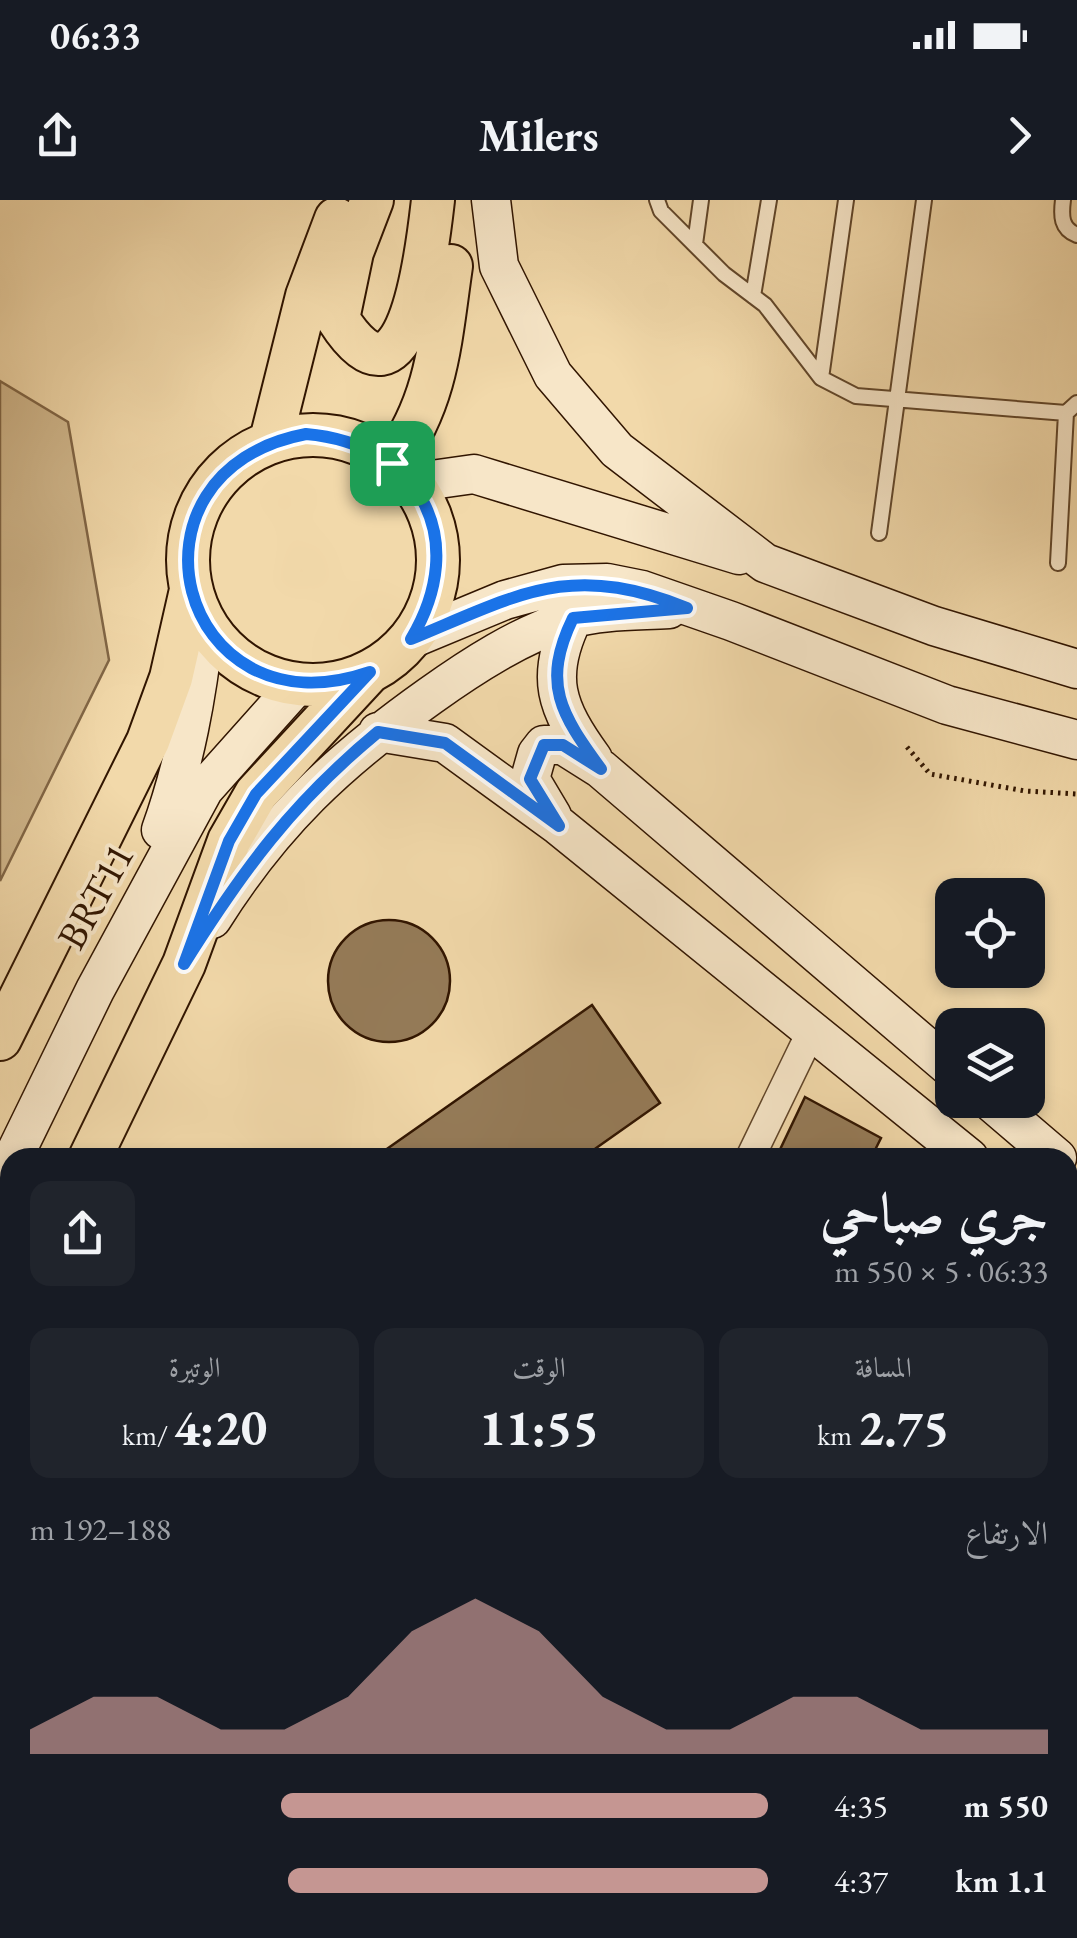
<!DOCTYPE html>
<html lang="ar">
<meta charset="utf-8">
<style>
:root{--surface:#171b24;--page:#20242c;--text:#f1f3f6;--muted:#9ea1a6;--accent:#c59692}
body{margin:0;font-family:"EB Garamond",Amiri,serif;background:var(--page);color:var(--text);direction:rtl;height:100vh;display:flex;flex-direction:column;font-size:38px;white-space:nowrap}
*{box-sizing:border-box;margin:0}
p{font-size:32px;color:var(--muted)}
.icon{flex:none;width:55px;height:55px;fill:none;stroke:currentColor;stroke-width:2;stroke-linecap:round;stroke-linejoin:round}
.map{position:relative;flex:1;overflow:hidden;direction:ltr}
.panel{position:absolute;left:0px;top:948px;width:1078px;height:792px;display:flex;flex-direction:column;background:var(--surface);border-radius:30px 30px 0 0;box-shadow:0 5px 15px #0003;direction:rtl}
.panel>*{flex:none}
.tools{position:absolute;left:935px;top:678px;display:grid;gap:20px}
.tools a{display:grid;place-items:center;width:110px;height:110px;border-radius:20px;background:var(--surface);box-shadow:0 5px 15px #0003;font-size:50px}
.pin{position:absolute;display:grid;place-items:center;width:85px;height:85px;color:#fff;margin:-42px;border-radius:20px;box-shadow:0 5px 15px #0006}
.round{display:grid;place-items:center;flex:none;width:105px;height:105px;border-radius:20px;background:var(--page)}
.headline{display:flex;align-items:center;justify-content:space-between;height:170px;padding:0 30px}
h1{font-size:55px;font-weight:700;line-height:75px}
.metrics{display:grid;grid-template-columns:repeat(3,1fr);gap:15px;height:170px;padding:10px 30px}
.metrics div{display:grid;align-content:center;border-radius:20px;background:var(--page);text-align:center}
.metrics b{font-size:50px;font-weight:700}
.metrics small{font-size:28px;font-weight:400}
.metrics p{font-size:28px}
.chart{height:280px;padding:20px 30px}
.chart p{display:flex;justify-content:space-between}
.chart svg{width:100%;height:180px;margin-top:10px;fill:var(--accent);opacity:.7}
ul{padding:0 30px;list-style:none;font-size:32px}
li{display:grid;grid-template-columns:160px 120px 1fr;align-items:center;height:75px}
li i{height:25px;border-radius:12px;background:var(--accent)}
.status{display:flex;justify-content:space-between;align-items:center;height:70px;padding:0 50px;background:var(--surface);direction:ltr}
.status svg{height:28px;fill:currentColor}
header{display:flex;justify-content:space-between;align-items:center;height:130px;padding:0 30px;background:var(--surface);font-size:45px;font-weight:700}
.map>svg:first-child{display:block}
.green{fill:#d1b88d;stroke:#816646;stroke-width:2.5}
.building{fill:#957b58;stroke:#311500;stroke-width:2.5}
.lines{fill:none;stroke-linecap:round;stroke-linejoin:round}
.lane-casing{stroke:#61462a;stroke-width:18}
.street-casing{stroke:#61462a;stroke-width:31}
.secondary-casing{stroke:#311500;stroke-width:41}
.primary-casing{stroke:#311500;stroke-width:46}
.path{stroke:#311500;stroke-width:5;stroke-dasharray:2.5 5;stroke-linecap:butt}
.lane{stroke:#f7e6c8;stroke-width:14}
.street{stroke:#f7e6c8;stroke-width:28}
.secondary{stroke:#f7e6c8;stroke-width:38}
.primary{stroke:#f2d9aa;stroke-width:42}
.route-casing{stroke:#fff;stroke-width:20}
.route{stroke:#1a73e8;stroke-width:12}
.labels{text-anchor:middle;stroke-width:8;stroke-linejoin:round;paint-order:stroke}
.street-label{font-size:40px;fill:#311500;stroke:#f7e6c8}
</style>
<div class="status"><b>06:33</b><svg viewBox="0 0 49 12"><path d="M0 12V9h3v3zM5 12V6h3v6zM10 12V3h3v9zM15 12V0h3v12zM26 1h20v11H26zM47 4h2v5h-2z"/></svg></div>
<header><svg class="icon" aria-label="forward" viewBox="0 0 24 24"><path d="M9 5l7 7-7 7"/></svg>Milers<svg class="icon" aria-label="share" viewBox="0 0 24 24"><path d="M12 15V3M7 8l5-5 5 5M5 13v7h14v-7"/></svg></header>
<div class="map">
<svg width="1077" height="1738" viewBox="0 0 1077 1738">
<rect width="100%" height="100%" fill="#f2d9aa"/>
<filter id="stains"><feTurbulence type="fractalNoise" baseFrequency=".002" numOctaves="4"/><feColorMatrix values="0 0 0 0 .2 0 0 0 0 .09 0 0 0 0 .02 0 0 0 .5 -.17"/></filter>
<radialGradient id="worn" r=".72"><stop offset=".6" stop-color="#630" stop-opacity="0"/><stop offset="1" stop-color="#630" stop-opacity=".3"/></radialGradient>
<path class="green" d="M0,181L68,222L109,460L0,681Z"/>
<path class="building" d="M328 781a61 61 0 1 1 122 0a61 61 0 1 1-122 0Z
M592,805L660,903L582,958H374Z
M805,897L881,938L871,958H776Z
M0,972L10,977V1044L0,1065Z
M1077,1498V1559L1068,1554V1518Z
M1068,1556L1077,1561V1672L1068,1691Z
M1077,1682V1738H1051L1055,1730H1068V1703Z
M400,1730H469L488,1738H387Z
M667,1730H758L754,1738H684Z
M960,1730H1048L1044,1738H956Z"/>
<g class="lines">
<defs>
<path id="lane" d="M657,0L661,11L724,74L765,105L821,178L856,196L1066,213L1077,203
M1063,0C1061,16 1061,29 1077,35
M695,44L701,0
M753,96L769,0
M821,178L846,0
M879,333L924,0
M1058,363L1066,213
M0,981L10,961"/>
<path id="street" d="M750,958L811,832
M1068,1285L1077,1269
M1068,1423L1077,1403
M0,1653L10,1658
M153,1730L168,1738
M345,1738L350,1730
M625,1738L629,1730
M840,1738L844,1730
M916,1738L920,1730"/>
<path id="secondary" d="M491,0L499,66L553,175L617,250L765,363L934,426L1077,469
M410,283L474,274L739,355
M573,418C544,477 556,508 593,559
M411,439L505,400L563,384L607,383L642,390L731,421L947,505L1077,540
M378,532L445,543L559,626L969,958
M552,616L530,579L537,554L544,545H563L601,569L952,869
M161,630C185,563 197,496 205,425
M212,719C273,622 337,562 430,496C472,466 520,435 570,419C602,410 637,411 669,409
M989,900L1057,958
M13,958L95,790L204,589L297,485
M1068,1031L1077,1037"/>
<path id="primary" d="M372,0L352,52L338,119C409,231 428,43 433,0
M188 360a125 125 0 1 1 250 0a125 125 0 1 1-250 0Z
M271,240L307,96L336,19
M392,263C438,200 440,141 451,66
M0,839L148,541L171,478L191,390
M90,958L184,764L229,641L256,594L370,471
M0,1144L10,1123"/>
</defs>
<use href="#lane" class="lane-casing"/>
<use href="#street" class="street-casing"/>
<use href="#secondary" class="secondary-casing"/>
<use href="#primary" class="primary-casing"/>
<path class="path" d="M907,547L930,574L1025,591L1077,594"/>
<use href="#lane" class="lane"/>
<use href="#street" class="street"/>
<use href="#secondary" class="secondary"/>
<use href="#primary" class="primary"/>
</g>
<g class="lines">
<defs>
<path id="route" d="M306,234C420,244 471,339 411,439C520,394 570,361 687,408L573,418C541,484 561,514 601,569L563,545H544L530,579L559,626L445,543L378,532C292,603 243,670 184,764L229,641L256,594L370,472C177,538 110,271 306,234Z"/>
</defs>
<use href="#route" class="route-casing"/>
<use href="#route" class="route"/>
</g>
<g class="labels">
<g class="street-label">
<text transform="translate(95 696) rotate(-61)" y="14">BRT11</text>
</g>
</g>
<rect width="100%" height="100%" filter="url(#stains)"/>
<rect width="100%" height="100%" fill="url(#worn)"/>
</svg>
<div class="tools">
<a><svg class="icon" aria-label="locate" viewBox="0 0 24 24"><circle cx="12" cy="12" r="6"/><path d="M12 2v4M12 18v4M2 12h4M18 12h4"/></svg></a>
<a><svg class="icon" aria-label="layers" viewBox="0 0 24 24"><path d="M12 4l9 5-9 5-9-5zM3 14l9 5 9-5"/></svg></a>
</div>
<div class="pin" style="left:392px;top:263px;background:#1e9e55"><svg class="icon" aria-label="arrive" viewBox="0 0 24 24"><path d="M6 21V4h12l-3 4 3 4H6"/></svg></div>
<section class="panel">
<div class="headline"><div><h1>جري صباحي</h1><p>06:33 · 5 × 550 m</p></div><a class="round"><svg class="icon" aria-label="share" viewBox="0 0 24 24"><path d="M12 15V3M7 8l5-5 5 5M5 13v7h14v-7"/></svg></a></div>
<div class="metrics">
<div><p>المسافة</p><b>2.75<small> km</small></b></div>
<div><p>الوقت</p><b>11:55</b></div>
<div><p>الوتيرة</p><b>4:20<small> /km</small></b></div>
</div>
<div class="chart"><p><span>الارتفاع</span>188–192 m</p>
<svg viewBox="0 0 160 44" preserveAspectRatio="none"><path d="M0 44V38L10 30L20 30L30 38L40 38L50 30L60 14L70 6L80 14L90 30L100 38L110 38L120 30L130 30L140 38L150 38L160 38V44z"/></svg>
</div>
<ul>
<li><b>550 m</b>4:35<i style="width:66%"></i></li>
<li><b>1.1 km</b>4:37<i style="width:65%"></i></li>
</ul>
</section>
</div>
